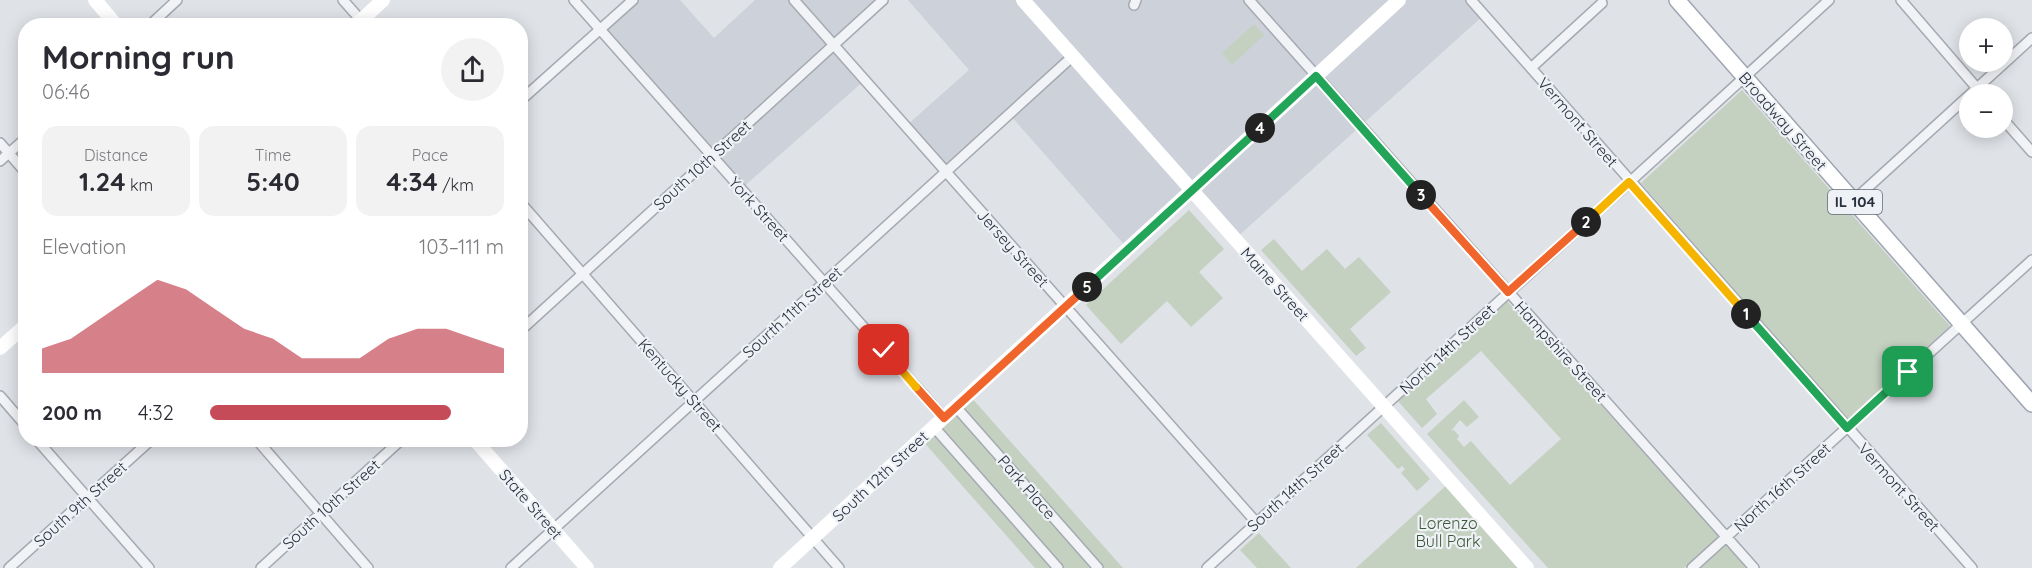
<!DOCTYPE html>
<meta charset="utf-8">
<style>
:root{--surface:#fff;--page:#f2f2f3;--text:#2b2b33;--muted:#7c7c81;--accent:#c64b58}
body{margin:0;font-family:Quicksand,sans-serif;background:var(--page);color:var(--text);height:100vh;display:flex;flex-direction:column;font-size:22px;white-space:nowrap}
*{box-sizing:border-box;margin:0}
p{font-size:20px;color:var(--muted)}
.icon{flex:none;width:33px;height:33px;fill:none;stroke:currentColor;stroke-width:2;stroke-linecap:round;stroke-linejoin:round}
.map{position:relative;flex:1;overflow:hidden}
.details{position:absolute;left:18px;top:18px;width:510px;height:429px;display:flex;flex-direction:column;background:var(--surface);border-radius:24px;box-shadow:0 3px 15px #0003}
.details>*{flex:none}
.buttons{position:absolute;left:1959px;top:18px;display:grid;gap:12px}
.buttons a{display:grid;place-items:center;width:54px;height:54px;border-radius:50%;background:var(--surface);box-shadow:0 3px 15px #0003;font-size:30px}
.pin{position:absolute;display:grid;place-items:center;width:51px;height:51px;color:#fff;margin:-26px;border-radius:12px;box-shadow:0 3px 9px #0006}
.km{position:absolute;width:30px;height:30px;margin:-15px;border-radius:50%;background:#222;color:#fff;font-size:16px;line-height:30px;text-align:center}
.round{display:grid;place-items:center;flex:none;width:63px;height:63px;border-radius:32px;background:var(--page)}
.summary{display:flex;align-items:center;justify-content:space-between;height:102px;padding:0 24px}
h1{font-size:33px;font-weight:800;line-height:45px}
.stats{display:grid;grid-template-columns:repeat(3,1fr);gap:9px;height:102px;padding:6px 24px}
.stats div{display:grid;align-content:center;border-radius:15px;background:var(--page);text-align:center}
.stats b{font-size:26px;font-weight:800}
.stats small{font-size:16px;font-weight:400}
.stats p{font-size:16px}
.chart{height:168px;padding:12px 24px}
.chart p{display:flex;justify-content:space-between}
.chart svg{width:100%;height:108px;margin-top:6px;fill:var(--accent);opacity:.7}
ul{padding:0 24px;list-style:none;font-size:20px}
li{display:grid;grid-template-columns:96px 72px 1fr;align-items:center;height:45px}
li i{height:15px;border-radius:8px;background:var(--accent)}
.map>svg:first-child{display:block}
.built{fill:#cdd1d9}
.green{fill:#c4d1c1}
.lines{fill:none;stroke-linecap:round;stroke-linejoin:round}
.street-casing{stroke:#a5a9b1;stroke-width:12}
.primary-casing{stroke:#9fa6b2;stroke-width:18}
.street{stroke:#f2f3f6;stroke-width:9}
.secondary{stroke:#fff;stroke-width:14}
.primary{stroke:#fff;stroke-width:15}
.split-1-casing{stroke:#fff;stroke-width:12}
.split-2-casing{stroke:#fff;stroke-width:12}
.split-3-casing{stroke:#fff;stroke-width:12}
.split-4-casing{stroke:#fff;stroke-width:12}
.split-5-casing{stroke:#fff;stroke-width:12}
.split-6-casing{stroke:#fff;stroke-width:12}
.split-7-casing{stroke:#fff;stroke-width:12}
.split-1{stroke:#22a559;stroke-width:8}
.split-2{stroke:#f5b400;stroke-width:8}
.split-3{stroke:#f0652b;stroke-width:8}
.split-4{stroke:#22a559;stroke-width:8}
.split-5{stroke:#22a559;stroke-width:8}
.split-6{stroke:#f0652b;stroke-width:8}
.split-7{stroke:#f5b400;stroke-width:8}
.labels{text-anchor:middle;stroke-width:4.5;stroke-linejoin:round;paint-order:stroke}
.shield{fill:#eef1f5;stroke:#646a75;stroke-width:1.5}
.shield-label{font-size:15px;font-weight:bold;fill:#29303e}
.street-label{font-size:16px;fill:#29303e;stroke:#eef1f5}
.park-label{font-size:16px;fill:#3c5937;stroke:#eef1f5}
</style>
<div class="map">
<svg width="2032" height="568" viewBox="0 0 2032 568">
<rect width="100%" height="100%" fill="#dfe2e7"/>
<path class="built" d="M633,0H680L714,38L755,0H883L834,44L865,80L741,189L601,30Z
M908,0H1470L1484,15L1235,239L1192,191L1128,249L1010,115L946,172L906,126L969,70Z"/>
<path class="green" d="M1254,24L1264,35L1232,65L1222,53Z
M1742,90L1950,326L1847,419L1641,183Z
M1189,210L1224,249L1199,272L1223,298L1191,327L1167,301L1121,344L1086,305Z
M1274,239L1302,271L1327,249L1345,269L1359,257L1391,292L1350,329L1366,348L1356,356L1261,250Z
M1507,301L1719,536L1684,568H1548L1427,434L1464,400L1479,417L1467,427L1460,420L1451,431L1454,430L1459,436L1457,439L1464,447L1471,441L1510,485L1561,439L1481,351L1426,399L1437,414L1422,428L1397,400Z
M969,395L1123,568H1035L921,439Z
M1381,423L1430,479L1417,491L1401,473L1405,469L1402,466L1398,469L1367,435Z
M1450,482L1528,568H1356Z
M1259,533L1291,568H1257L1240,550Z
M1726,543L1748,568H1699Z"/>
<g class="lines">
<defs>
<path id="street" d="M343,0L366,26
M574,0L944,418
M794,0L1256,522
M1249,0L1754,568
M1471,0L1972,568
M1901,0L1982,94
M1134,5L1136,0
M149,26L177,0
M1531,68L1602,3
M520,101L633,0
M2002,118L2032,152
M0,143L26,173
M0,161L26,138
M1853,201L2032,38
M520,202L839,568
M520,331L883,0
M0,396L26,426
M956,407L1098,568
M934,427L1058,568
M37,440L149,568
M257,440L368,568
M9,568L151,440
M261,568L401,440
M511,568L1073,56
M1207,568L1829,0
M1692,568L2032,260"/>
<path id="primary" d="M1677,0L2032,404"/>
</defs>
<use href="#street" class="street-casing"/>
<use href="#primary" class="primary-casing"/>
<use href="#street" class="street"/>
<path class="secondary" d="M95,0L117,26
M1023,0L1527,568
M355,26L383,0
M0,348L26,325
M475,440L587,568
M780,568L1399,0"/>
<use href="#primary" class="primary"/>
</g>
<g class="lines">
<defs>
<path id="split-1" d="M1746,314L1847,428L1908,372"/>
<path id="split-2" d="M1586,222L1629,182L1746,314"/>
<path id="split-3" d="M1421,195L1508,292L1586,222"/>
<path id="split-4" d="M1260,128L1316,76L1421,195"/>
<path id="split-5" d="M1087,287L1260,128"/>
<path id="split-6" d="M916,387L944,418L1087,287"/>
<path id="split-7" d="M884,350L916,387"/>
</defs>
<use href="#split-1" class="split-1-casing"/>
<use href="#split-2" class="split-2-casing"/>
<use href="#split-3" class="split-3-casing"/>
<use href="#split-4" class="split-4-casing"/>
<use href="#split-5" class="split-5-casing"/>
<use href="#split-6" class="split-6-casing"/>
<use href="#split-7" class="split-7-casing"/>
<use href="#split-1" class="split-1"/>
<use href="#split-2" class="split-2"/>
<use href="#split-3" class="split-3"/>
<use href="#split-4" class="split-4"/>
<use href="#split-5" class="split-5"/>
<use href="#split-6" class="split-6"/>
<use href="#split-7" class="split-7"/>
</g>
<g class="labels">
<rect class="shield" x="1828" y="190" width="54" height="24" rx="4.5"/>
<g class="shield-label">
<text x="1855" y="207">IL 104</text>
</g>
<g class="street-label">
<text transform="translate(1783 121) rotate(49)" y="6">Broadway Street</text>
<text transform="translate(1578 122) rotate(49)" y="6">Vermont Street</text>
<text transform="translate(702 165) rotate(-42)" y="6">South 10th Street</text>
<text transform="translate(759 209) rotate(48)" y="6">York Street</text>
<text transform="translate(1013 248) rotate(48)" y="6">Jersey Street</text>
<text transform="translate(1275 284) rotate(48)" y="6">Maine Street</text>
<text transform="translate(792 312) rotate(-42)" y="6">Sourth 11th Street</text>
<text transform="translate(1447 349) rotate(-43)" y="6">North 14th Street</text>
<text transform="translate(1561 351) rotate(48)" y="6">Hampshire Street</text>
<text transform="translate(680 385) rotate(49)" y="6">Kentucky Street</text>
<text transform="translate(880 476) rotate(-43)" y="6">South 12th Street</text>
<text transform="translate(1027 487) rotate(49)" y="6">Park Place</text>
<text transform="translate(1295 487) rotate(-42)" y="6">South 14th Street</text>
<text transform="translate(1782 487) rotate(-42)" y="6">North 16th Street</text>
<text transform="translate(1899 487) rotate(48)" y="6">Vermont Street</text>
<text transform="translate(80 504) rotate(-42)" y="6">South 9th Street</text>
<text transform="translate(331 504) rotate(-42)" y="6">South 10th Street</text>
<text transform="translate(531 504) rotate(49)" y="6">State Street</text>
</g>
<g class="park-label">
<text x="1448" y="529">Lorenzo<tspan x="1448" dy="18">Bull Park</tspan></text>
</g>
</g>
</svg>
<div class="buttons">
<a>+</a>
<a>−</a>
</div>
<div class="pin" style="left:1908px;top:372px;background:#1e9e55"><svg class="icon" aria-label="arrive" viewBox="0 0 24 24"><path d="M6 21V4h12l-3 4 3 4H6"/></svg></div>
<div class="pin" style="left:884px;top:350px;background:#d93025"><svg class="icon" aria-label="check" viewBox="0 0 24 24"><path d="M5 12l5 5 9-10"/></svg></div>
<b class="km" style="left:1746px;top:314px">1</b>
<b class="km" style="left:1586px;top:222px">2</b>
<b class="km" style="left:1421px;top:195px">3</b>
<b class="km" style="left:1260px;top:128px">4</b>
<b class="km" style="left:1087px;top:287px">5</b>
<section class="details">
<div class="summary"><div><h1>Morning run</h1><p>06:46</p></div><a class="round"><svg class="icon" aria-label="share" viewBox="0 0 24 24"><path d="M12 15V3M7 8l5-5 5 5M5 13v7h14v-7"/></svg></a></div>
<div class="stats">
<div><p>Distance</p><b>1.24<small> km</small></b></div>
<div><p>Time</p><b>5:40</b></div>
<div><p>Pace</p><b>4:34<small> /km</small></b></div>
</div>
<div class="chart"><p><span>Elevation</span>103–111 m</p>
<svg viewBox="0 0 160 44" preserveAspectRatio="none"><path d="M0 44V34L10 30L20 22L30 14L40 6L50 10L60 18L70 26L80 30L90 38L100 38L110 38L120 30L130 26L140 26L150 30L160 34V44z"/></svg>
</div>
<ul>
<li><b>200 m</b>4:32<i style="width:82%"></i></li>
</ul>
</section>
</div>
